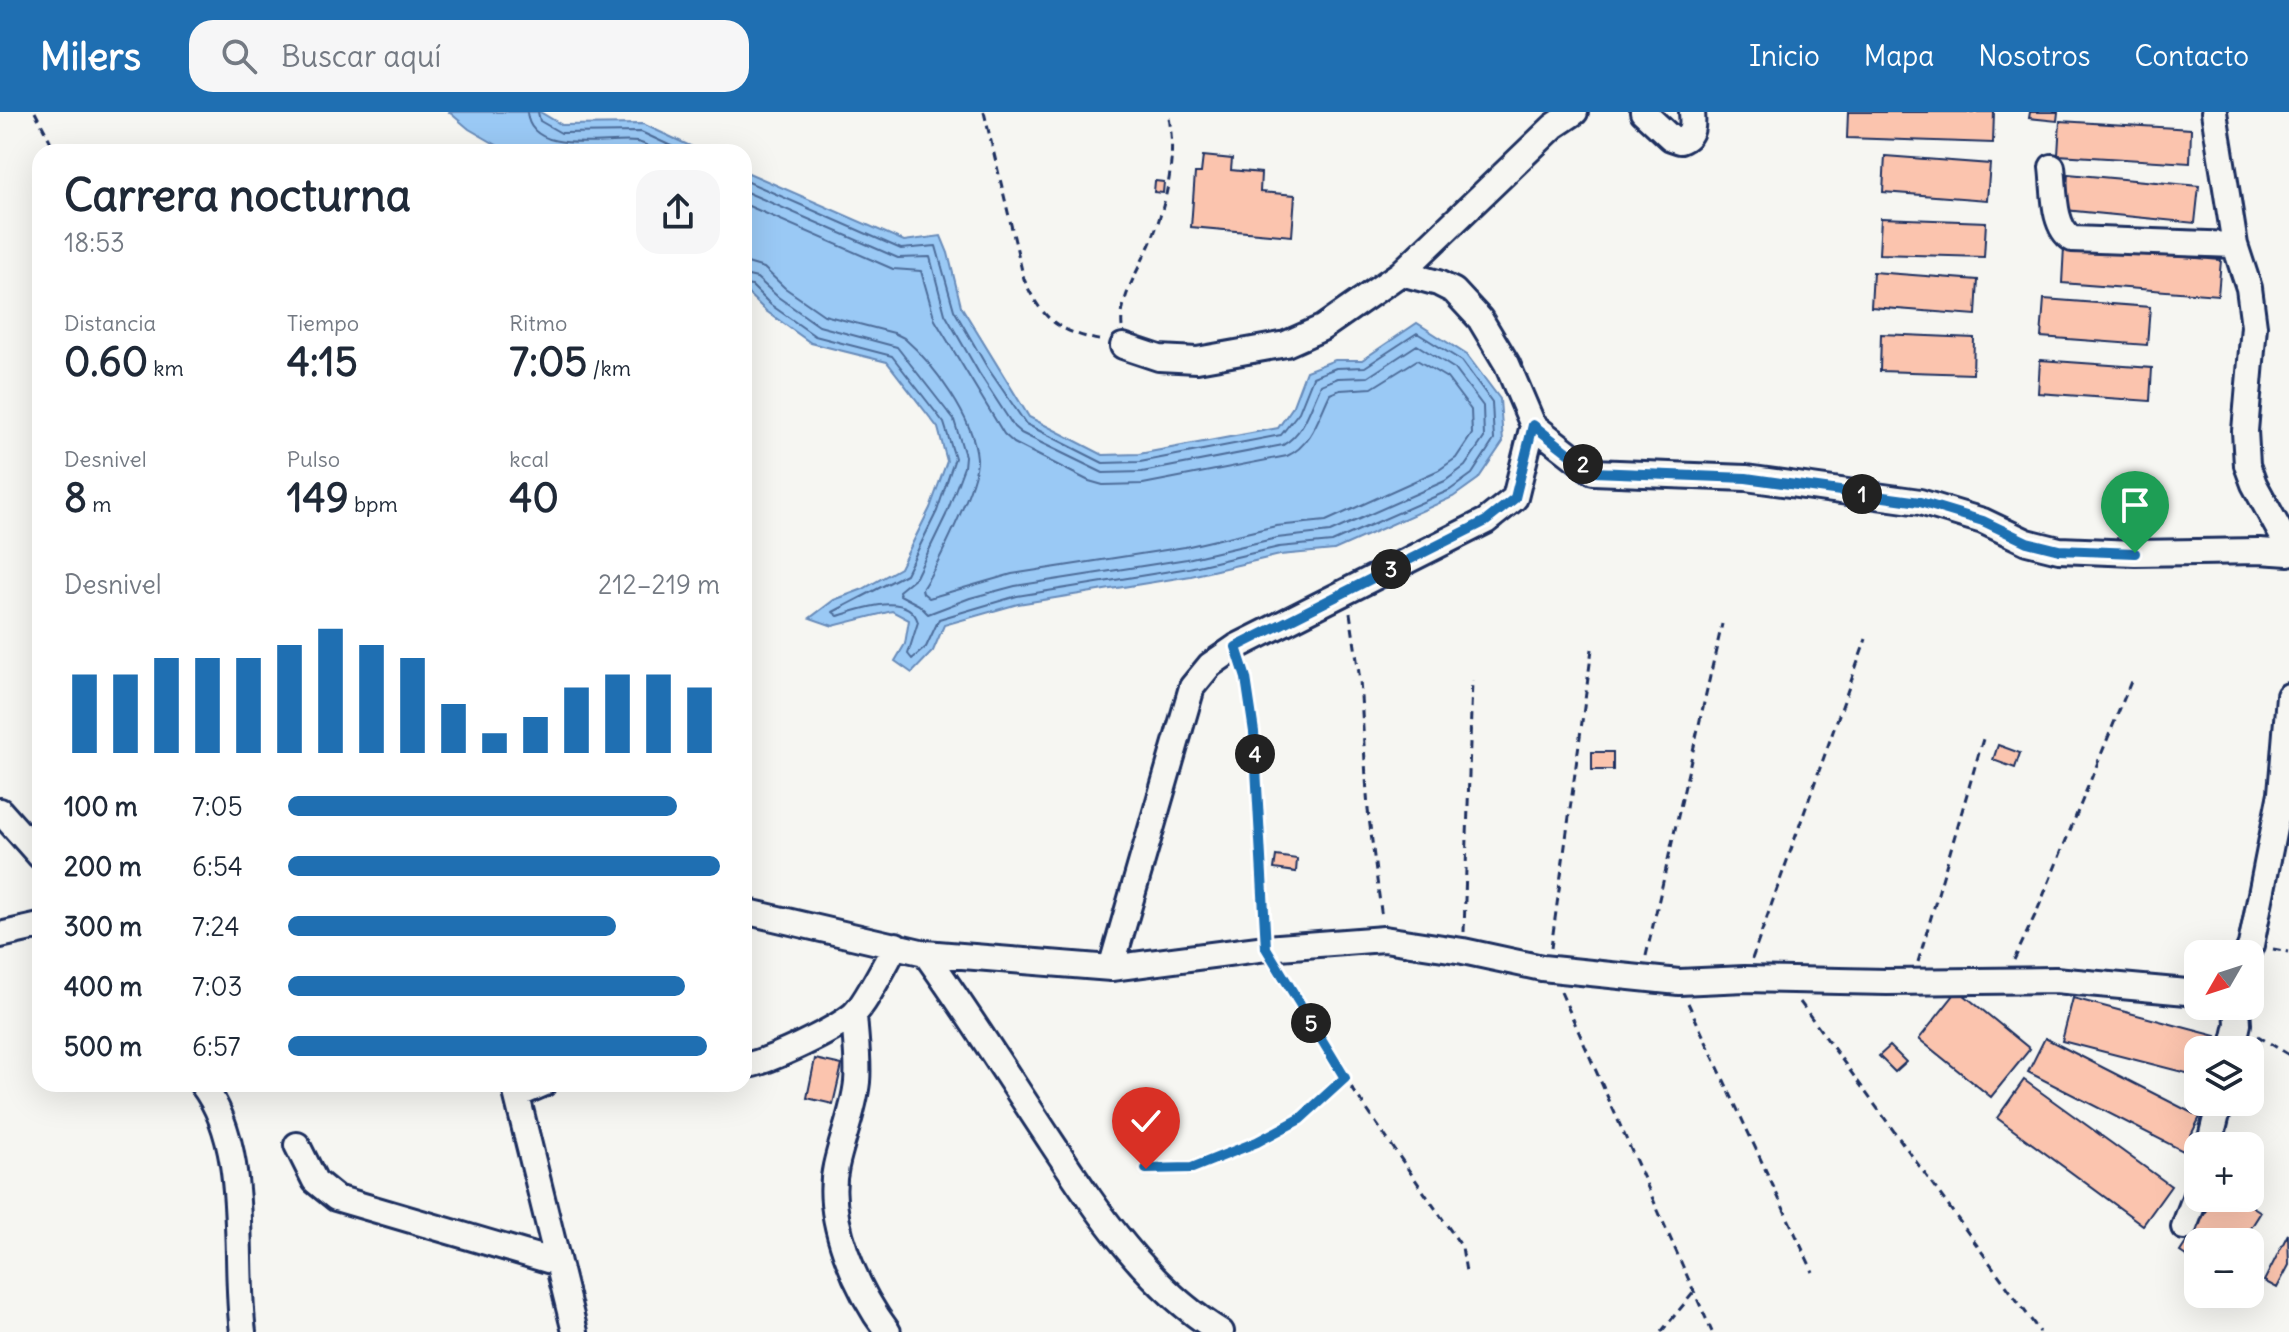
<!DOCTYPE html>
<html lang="es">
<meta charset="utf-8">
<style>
:root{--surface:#fff;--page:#f6f6f7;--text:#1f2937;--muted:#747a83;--accent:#1f6fb2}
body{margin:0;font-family:Delius,sans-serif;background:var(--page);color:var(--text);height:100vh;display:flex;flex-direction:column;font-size:30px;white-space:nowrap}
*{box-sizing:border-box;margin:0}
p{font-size:26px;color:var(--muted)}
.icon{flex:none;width:44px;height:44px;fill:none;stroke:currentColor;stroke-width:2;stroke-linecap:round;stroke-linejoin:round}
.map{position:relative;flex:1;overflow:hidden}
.sheet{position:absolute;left:32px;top:32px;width:720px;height:948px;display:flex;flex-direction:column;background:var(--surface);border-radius:24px;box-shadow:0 8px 32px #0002}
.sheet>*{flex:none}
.needle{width:52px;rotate:231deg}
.tools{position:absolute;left:2184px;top:828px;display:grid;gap:16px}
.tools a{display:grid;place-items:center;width:80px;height:80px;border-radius:16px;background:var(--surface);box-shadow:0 8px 32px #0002;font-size:40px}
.pin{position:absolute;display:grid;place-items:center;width:68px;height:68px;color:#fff;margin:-82px -34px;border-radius:50% 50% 50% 0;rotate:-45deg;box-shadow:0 0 8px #0007}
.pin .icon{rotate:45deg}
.km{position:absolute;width:40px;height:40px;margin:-20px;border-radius:50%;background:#222;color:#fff;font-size:22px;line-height:40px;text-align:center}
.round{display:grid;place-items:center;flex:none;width:84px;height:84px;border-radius:24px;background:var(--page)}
.summary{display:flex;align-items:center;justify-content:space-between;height:136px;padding:0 32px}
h1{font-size:44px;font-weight:700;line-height:60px}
.stats{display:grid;grid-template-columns:repeat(3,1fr);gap:12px;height:136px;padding:8px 32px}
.stats div{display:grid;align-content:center}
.stats b{font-size:40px;font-weight:700}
.stats small{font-size:22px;font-weight:400}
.stats p{font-size:22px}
.chart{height:224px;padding:16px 32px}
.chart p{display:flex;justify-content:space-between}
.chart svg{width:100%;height:144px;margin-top:8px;stroke:var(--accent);stroke-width:6}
ul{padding:0 32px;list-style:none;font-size:26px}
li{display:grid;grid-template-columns:128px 96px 1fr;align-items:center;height:60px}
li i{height:20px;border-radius:10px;background:var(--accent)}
header{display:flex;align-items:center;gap:48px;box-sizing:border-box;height:112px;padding:0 40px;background:var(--accent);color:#fff}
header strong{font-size:38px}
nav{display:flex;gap:44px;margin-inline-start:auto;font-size:28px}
.search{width:560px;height:72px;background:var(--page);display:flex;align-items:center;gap:20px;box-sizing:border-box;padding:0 28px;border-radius:24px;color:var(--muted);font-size:30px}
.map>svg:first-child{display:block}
.water{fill:#9ac9f5;stroke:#678bb9;stroke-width:2}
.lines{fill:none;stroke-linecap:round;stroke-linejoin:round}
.shore{stroke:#4e6d9a;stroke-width:2}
.building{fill:#fbc4ae;stroke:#1b2f5e;stroke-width:2}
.minor-casing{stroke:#1b2f5e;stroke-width:30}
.path{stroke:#1b2f5e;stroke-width:3;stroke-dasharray:8 6;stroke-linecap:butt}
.minor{stroke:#f6f6f2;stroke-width:24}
.route-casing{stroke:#fff;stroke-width:16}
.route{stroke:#1f6fb2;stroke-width:10}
</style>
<header>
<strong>Milers</strong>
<div class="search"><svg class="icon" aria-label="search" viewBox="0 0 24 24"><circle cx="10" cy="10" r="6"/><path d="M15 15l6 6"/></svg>Buscar aquí</div>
<nav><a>Inicio</a><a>Mapa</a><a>Nosotros</a><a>Contacto</a></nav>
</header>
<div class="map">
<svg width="2289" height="1220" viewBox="0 0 2289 1220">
<rect width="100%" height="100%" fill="#f6f6f2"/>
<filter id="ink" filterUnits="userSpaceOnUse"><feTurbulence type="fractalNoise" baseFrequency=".0125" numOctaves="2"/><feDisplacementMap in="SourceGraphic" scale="16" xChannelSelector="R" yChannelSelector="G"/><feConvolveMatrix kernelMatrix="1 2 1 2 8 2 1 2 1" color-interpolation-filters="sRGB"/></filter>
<g filter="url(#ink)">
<path class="water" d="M449,0H540L562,13L643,12L703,40H509L469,17Z
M744,59L904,129L941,124L948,141L961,194L1029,305L1103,343L1139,342L1278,316L1292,296L1306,259L1335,248H1362L1417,211L1467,243L1500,287L1503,330L1478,367L1453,385L1334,438L1280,443L1191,464L1018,492L944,513L933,539L912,561L895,549L905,532L909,508L892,499L833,514L810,506L834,488L863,477L900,456L930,396L947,349L938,316L887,250L811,231L766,199L744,178Z"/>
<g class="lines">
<path class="shore" d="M527,0C530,46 609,26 637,30C645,31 653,37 660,40
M538,0L540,9L561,21L641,20L684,40
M744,68L901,137L936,134L954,198L987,255L1026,312L1103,351L1140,350L1281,323L1299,300L1313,265L1336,256L1365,255L1417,221L1462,249L1492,290L1494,328L1472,362L1450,378L1332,430L1279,435L1189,456L1017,484L939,507L926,535L912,547L908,542L918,510C908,478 859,498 838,504L833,500L906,462L937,399L955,346L944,311L892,244L815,224L771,193L752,174L744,173
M744,79L898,146L930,145L945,202L979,261L1014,315L1021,321L1103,361L1142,360L1283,333C1305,321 1311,293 1321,273L1338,266L1368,265L1417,233L1455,257L1483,294L1484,326L1465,354L1445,369L1330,420L1277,426L1187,447L1015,474L970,486L928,502L919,493L900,483L899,479L916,465L946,403L964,355L965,344L954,308L897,235L819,214L778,185L757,166L744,163
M744,92L893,157L921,159L935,208L1004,322L1014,331L1089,369L1103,373L1143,372L1287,344C1312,333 1319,304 1330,282L1340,278L1372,276L1417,248L1447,266L1471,298L1472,322L1456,346L1439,358L1326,409L1276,414L1185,435L1012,462L929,486L923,481L922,477C936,456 979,370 977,346C974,307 933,251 904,226L894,221L824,203L785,176L764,156L744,150"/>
</g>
<path class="building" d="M1848,0H1994L1993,31L1847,26Z
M2030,0H2058L2057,9L2029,6Z
M2060,9L2191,17L2190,51L2058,43Z
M1203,44L1232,47L1231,58L1261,61L1260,80L1295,83L1292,124L1191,115L1195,61H1201Z
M1885,44L1990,52L1987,88L1883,80Z
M2068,62L2199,74L2195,111L2065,98Z
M1155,69L1164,70L1163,81L1154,80Z
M1881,106L1986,110L1984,145L1879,142Z
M2064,135L2221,148L2218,183L2062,171Z
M1873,160L1978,168L1976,203L1871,195Z
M2044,187L2150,195L2147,233L2041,225Z
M1881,222L1974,226L1973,262L1880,259Z
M2040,248L2152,256L2150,289L2038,281Z
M1998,633L2020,641L2015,656L1993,648Z
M1592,640H1613V658H1592Z
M1276,744L1297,747L1296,760L1274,757Z
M1958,878L2030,937L1991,985L1919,927Z
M2073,886L2216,924L2212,938H2198V964L2062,929Z
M2045,926L2200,1005L2183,1039L2028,960Z
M1890,934L1906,950L1895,960L1879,944Z
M815,947L842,953L833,992L807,986Z
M2024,968L2171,1074L2143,1113L1997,1006Z
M2215,1086H2239L2261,1100L2242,1130H2198V1152L2180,1140Z
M2288,1122L2289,1153L2277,1176L2264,1169Z"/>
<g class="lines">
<defs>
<path id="minor" d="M1643,0L1671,26L1680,29C1694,24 1693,12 1692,0
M2214,0L2235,133L2249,176L2254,214L2245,319L2247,353L2254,372L2289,436
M2052,55C2055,77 2052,114 2072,127L2235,133
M1401,161L1438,171L1454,179L1480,207L1507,252L1533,313L1593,360L1746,366L1920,390L1983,409L2027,430L2059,438L2135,441L2259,439L2289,441
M1123,234L1159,246L1197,248L1286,232L1322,216L1401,161L1554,14L1575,0
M0,699L40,744
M744,799L925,841L1111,856L1266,836L1384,827L1463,839L1542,856L1679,870L1745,867L1887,870L2055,868L2198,881
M0,823L40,814
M925,841C968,901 1007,963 1048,1025C1095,1096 1146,1175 1221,1220
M2247,842L2251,833L2281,681L2289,584
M1111,856L1192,575L1210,553L1236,535L1486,409L1515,386L1533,313
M854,902C855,924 859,948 857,970C854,999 842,1026 836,1054C824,1106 857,1179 888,1220
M2232,938L2238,912L2237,894
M744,954C769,950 833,919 853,903C865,893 886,850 896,833
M202,972C251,1036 233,1143 243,1220
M514,972L575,1220
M517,983L543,972
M297,1033L315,1069L336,1086L558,1151
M2209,1034L2220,990
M2184,1115L2198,1078"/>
</defs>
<use href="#minor" class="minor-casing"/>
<path class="path" d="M35,0L56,40
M984,0L1024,167C1042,209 1060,220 1103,229
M1122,215C1119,184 1141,155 1152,127C1168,86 1177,44 1168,0
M1350,501L1360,568L1368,698L1382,807
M1243,556L1254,620L1265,815
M1464,820L1472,568
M1551,836L1592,537
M2273,837L2289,840
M1646,844L1722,512
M1752,847L1866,527
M2014,848L2037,799L2132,567
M1918,850L1983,627
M1278,856L1345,966L1462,1135L1466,1160
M1561,880L1712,1220
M1800,890L2040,1220
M1688,891L1813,1160
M2258,924L2289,943
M1146,1057L1192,1056L1257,1030L1300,1007L1345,966
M1661,1220L1694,1180"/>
<use href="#minor" class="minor"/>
</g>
</g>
<g class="lines" filter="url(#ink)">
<defs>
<path id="route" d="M1146,1057L1192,1056L1257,1030L1300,1007L1345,966L1266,836L1254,620L1246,566L1236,535L1486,409L1515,386L1533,313L1593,360L1746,366L1920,390L1983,409L2027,430L2059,438L2135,441"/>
</defs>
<use href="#route" class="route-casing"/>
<use href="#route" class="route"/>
</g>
</svg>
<div class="tools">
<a><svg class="needle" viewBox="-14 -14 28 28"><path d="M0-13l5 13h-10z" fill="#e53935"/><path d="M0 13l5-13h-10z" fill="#747a83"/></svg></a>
<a><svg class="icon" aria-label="layers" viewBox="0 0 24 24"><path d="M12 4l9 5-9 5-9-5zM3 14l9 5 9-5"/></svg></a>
<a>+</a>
<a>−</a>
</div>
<div class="pin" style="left:2135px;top:441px;background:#1e9e55"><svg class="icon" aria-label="arrive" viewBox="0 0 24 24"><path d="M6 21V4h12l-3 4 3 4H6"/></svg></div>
<div class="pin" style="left:1146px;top:1057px;background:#d93025"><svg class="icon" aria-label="check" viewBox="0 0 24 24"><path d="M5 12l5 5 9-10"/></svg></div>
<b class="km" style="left:1862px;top:382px">1</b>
<b class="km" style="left:1583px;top:352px">2</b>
<b class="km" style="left:1391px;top:457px">3</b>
<b class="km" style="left:1255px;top:642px">4</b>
<b class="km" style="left:1311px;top:911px">5</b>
<section class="sheet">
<div class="summary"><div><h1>Carrera nocturna</h1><p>18:53</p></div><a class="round"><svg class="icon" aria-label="share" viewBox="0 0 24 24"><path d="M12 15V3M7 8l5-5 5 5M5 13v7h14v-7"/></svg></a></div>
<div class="stats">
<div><p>Distancia</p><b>0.60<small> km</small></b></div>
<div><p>Tiempo</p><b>4:15</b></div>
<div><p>Ritmo</p><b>7:05<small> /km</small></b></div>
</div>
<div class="stats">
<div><p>Desnivel</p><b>8<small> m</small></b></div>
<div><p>Pulso</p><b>149<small> bpm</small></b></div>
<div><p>kcal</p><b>40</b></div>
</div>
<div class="chart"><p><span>Desnivel</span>212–219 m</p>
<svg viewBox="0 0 160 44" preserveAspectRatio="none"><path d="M5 44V20M15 44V20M25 44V15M35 44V15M45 44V15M55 44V11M65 44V6M75 44V11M85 44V15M95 44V29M105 44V38M115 44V33M125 44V24M135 44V20M145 44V20M155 44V24"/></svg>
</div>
<ul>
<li><b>100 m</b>7:05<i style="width:90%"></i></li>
<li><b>200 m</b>6:54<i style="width:100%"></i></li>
<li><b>300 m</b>7:24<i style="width:76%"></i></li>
<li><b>400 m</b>7:03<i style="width:92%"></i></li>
<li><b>500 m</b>6:57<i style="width:97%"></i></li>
</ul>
</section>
</div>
